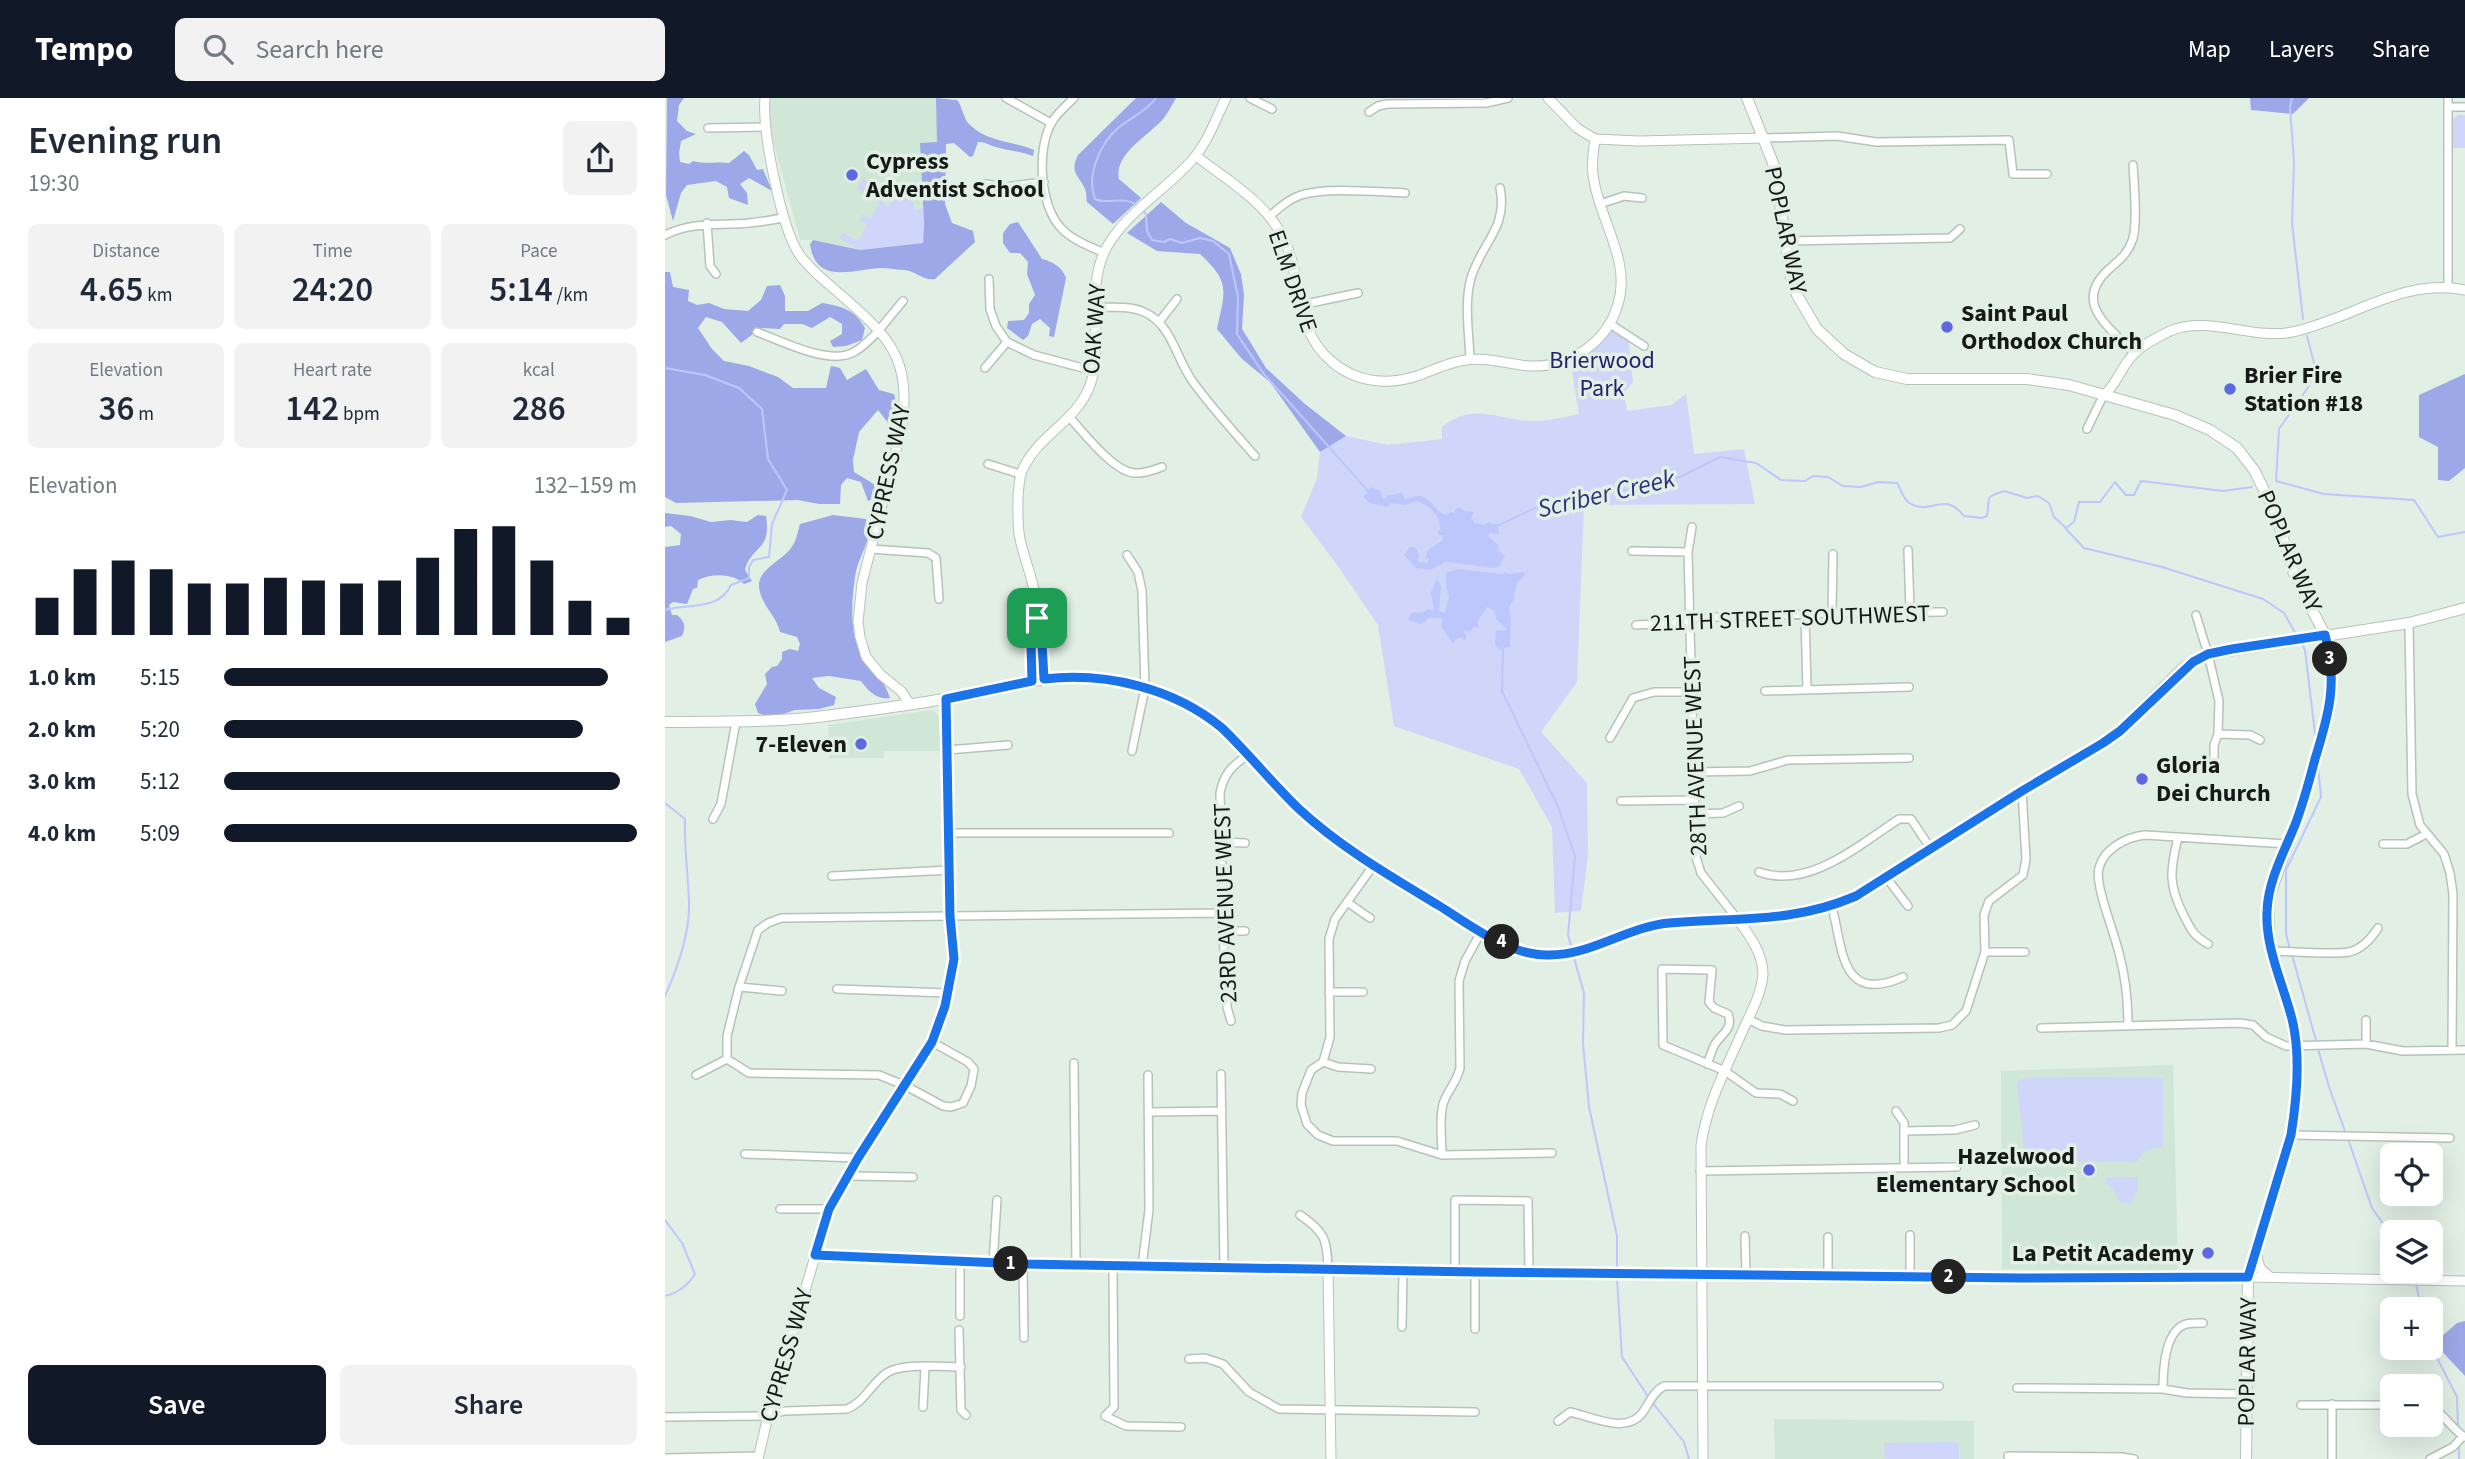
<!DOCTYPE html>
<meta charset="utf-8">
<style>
:root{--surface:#fff;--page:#f2f2f3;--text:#1f2937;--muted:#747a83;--accent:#111827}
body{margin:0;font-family:"Source Sans 3",sans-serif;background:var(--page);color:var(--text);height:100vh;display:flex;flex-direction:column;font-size:26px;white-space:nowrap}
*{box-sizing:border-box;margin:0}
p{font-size:23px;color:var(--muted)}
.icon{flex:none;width:38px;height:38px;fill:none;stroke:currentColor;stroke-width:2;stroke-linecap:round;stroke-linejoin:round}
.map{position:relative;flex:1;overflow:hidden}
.sheet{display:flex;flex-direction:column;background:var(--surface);width:665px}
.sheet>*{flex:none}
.tools{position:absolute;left:1715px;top:1045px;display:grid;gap:14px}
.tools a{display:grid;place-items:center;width:63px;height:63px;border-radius:10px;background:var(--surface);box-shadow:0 7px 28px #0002;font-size:35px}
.pin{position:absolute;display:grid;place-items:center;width:60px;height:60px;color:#fff;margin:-30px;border-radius:14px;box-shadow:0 4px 10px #0006}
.km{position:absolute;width:35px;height:35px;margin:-18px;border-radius:50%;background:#222;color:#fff;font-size:19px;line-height:35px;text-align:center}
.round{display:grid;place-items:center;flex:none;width:74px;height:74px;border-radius:10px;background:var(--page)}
.headline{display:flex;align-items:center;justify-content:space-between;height:119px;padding:0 28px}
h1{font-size:38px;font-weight:600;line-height:52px}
.stats{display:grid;grid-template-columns:repeat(3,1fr);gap:10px;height:119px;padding:7px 28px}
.stats div{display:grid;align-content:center;border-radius:10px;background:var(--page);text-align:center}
.stats b{font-size:35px;font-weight:600}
.stats small{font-size:19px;font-weight:400}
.stats p{font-size:19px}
.chart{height:196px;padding:14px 28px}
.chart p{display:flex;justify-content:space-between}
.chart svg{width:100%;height:126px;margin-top:7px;stroke:var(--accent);stroke-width:6}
.cta{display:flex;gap:14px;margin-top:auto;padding:14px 28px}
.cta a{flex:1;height:80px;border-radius:10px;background:var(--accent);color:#fff;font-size:28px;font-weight:600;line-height:80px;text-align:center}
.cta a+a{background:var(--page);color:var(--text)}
ul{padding:0 28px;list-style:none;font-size:23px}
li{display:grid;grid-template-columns:112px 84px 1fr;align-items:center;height:52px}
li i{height:18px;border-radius:9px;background:var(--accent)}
header{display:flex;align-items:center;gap:42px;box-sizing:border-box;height:98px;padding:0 35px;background:var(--accent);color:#fff}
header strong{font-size:33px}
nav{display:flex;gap:38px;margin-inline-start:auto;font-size:24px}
.search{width:490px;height:63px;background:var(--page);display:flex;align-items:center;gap:18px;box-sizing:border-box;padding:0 24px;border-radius:10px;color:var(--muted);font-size:26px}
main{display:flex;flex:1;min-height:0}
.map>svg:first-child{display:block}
.built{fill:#d0e6d6}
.green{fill:#cfd6f9}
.forest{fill:#9da8e8}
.water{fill:#bdc7fc}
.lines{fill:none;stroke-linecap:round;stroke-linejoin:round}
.stream{stroke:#bdc7fc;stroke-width:2}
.minor-casing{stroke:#b5c3b9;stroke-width:10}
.tertiary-casing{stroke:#b5c3b9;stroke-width:11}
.secondary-casing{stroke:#b5c3b9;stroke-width:12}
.minor{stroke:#fff;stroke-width:7}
.tertiary{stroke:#fff;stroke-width:9}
.secondary{stroke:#fff;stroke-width:10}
.route-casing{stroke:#fff;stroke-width:14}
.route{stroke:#1a73e8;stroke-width:9}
.poi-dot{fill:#5e68e0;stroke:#e1efe5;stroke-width:2.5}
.labels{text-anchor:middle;stroke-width:7;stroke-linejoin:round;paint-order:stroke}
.poi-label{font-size:24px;font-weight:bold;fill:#151a17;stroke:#e1efe5;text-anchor:start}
.street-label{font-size:24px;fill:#151a17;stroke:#e1efe5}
.park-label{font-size:24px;fill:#22236b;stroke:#e1efe5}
.water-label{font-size:26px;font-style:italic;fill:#2e337c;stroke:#e1efe5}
</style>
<header>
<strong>Tempo</strong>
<div class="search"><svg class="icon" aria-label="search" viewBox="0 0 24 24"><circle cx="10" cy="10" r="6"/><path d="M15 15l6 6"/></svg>Search here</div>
<nav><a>Map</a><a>Layers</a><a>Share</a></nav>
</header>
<main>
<section class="sheet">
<div class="headline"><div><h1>Evening run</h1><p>19:30</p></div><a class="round"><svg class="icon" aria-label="share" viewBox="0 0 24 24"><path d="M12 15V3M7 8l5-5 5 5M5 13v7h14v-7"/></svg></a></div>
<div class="stats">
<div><p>Distance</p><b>4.65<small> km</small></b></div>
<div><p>Time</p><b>24:20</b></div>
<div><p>Pace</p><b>5:14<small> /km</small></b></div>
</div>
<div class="stats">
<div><p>Elevation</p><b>36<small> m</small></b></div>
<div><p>Heart rate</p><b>142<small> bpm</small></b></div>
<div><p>kcal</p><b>286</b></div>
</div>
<div class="chart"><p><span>Elevation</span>132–159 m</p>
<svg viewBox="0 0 160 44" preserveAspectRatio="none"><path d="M5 44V31M15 44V21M25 44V18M35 44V21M45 44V26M55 44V26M65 44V24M75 44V25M85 44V26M95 44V25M105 44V17M115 44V7M125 44V6M135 44V18M145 44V32M155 44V38"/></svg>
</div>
<ul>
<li><b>1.0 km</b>5:15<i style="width:93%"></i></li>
<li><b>2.0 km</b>5:20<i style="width:87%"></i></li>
<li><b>3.0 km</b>5:12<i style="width:96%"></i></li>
<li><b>4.0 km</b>5:09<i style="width:100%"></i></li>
</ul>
<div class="cta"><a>Save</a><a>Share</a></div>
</section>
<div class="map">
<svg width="1800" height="1361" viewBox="0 0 1800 1361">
<rect width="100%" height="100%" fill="#e1efe5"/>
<path class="built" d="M106,0H272V44L256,45L259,125L195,152L148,142H135L107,38L104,12Z
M267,612L274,618L275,653H219V660H164L163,627Z
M1508,967L1513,1173L1337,1171L1336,973Z
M1109,1321L1309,1323V1361H1110Z"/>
<path class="green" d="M1793,17H1800V50H1788V21Z
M197,81L216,90V103L223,109L229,102V99L235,97L238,100L247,99L250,112L258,110V145L195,152L174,140L178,135L193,143L202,127L195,122L198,116L206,120L215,104L192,90Z
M945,226L963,237L968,284L959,295L962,313L1006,307L1021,296L1029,356L1079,351L1090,406L919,407L912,584L876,634L922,685L923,757L916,813L890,815L887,729L854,671L729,628L713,527L673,468L636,419L652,380L655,354L681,338L723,347L777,341V329C808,304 831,321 865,323C881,324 899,319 914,316L905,261Z
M1423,979L1498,980V1050C1485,1050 1478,1052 1472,1064L1360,1063L1352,985L1358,980Z
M1473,1079V1091L1465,1107L1460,1104L1456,1106L1446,1089L1441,1085V1080Z
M1290,1344L1294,1348V1361H1220L1219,1345Z"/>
<path class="forest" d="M2,0H19L14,7L12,23L22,33L31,36L16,43L14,55L15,64L24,66L28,63C44,67 49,63 64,65L79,53L84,57L92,72L98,71L107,93L84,80L75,86L82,95L83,107L64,100L62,89L51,83L22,87L16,95L8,123L1,97Z
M271,0L292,2C298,9 298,21 305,27C322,44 348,43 369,52L368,58C355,53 343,53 331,49C323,47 321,44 313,44L308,58L305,59L289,45L281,46L280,106L287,125L308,133L310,144L270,181C258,183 251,173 239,172C232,172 224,170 217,170C188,171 151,188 145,146L148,142L195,152L258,145L259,125L255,45L272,44Z
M471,0H511C506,9 500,21 491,28C477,41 449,59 454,81L476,100L448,126L422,104C421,100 422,95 420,91C414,77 404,75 413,57Z
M1585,0H1644L1628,16L1586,12Z
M496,104L521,125L565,150L576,176L579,197L577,231L584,242L601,270L640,306L681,338L655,354L605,284L577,261L552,231C560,192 566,185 535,156L492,153L462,135Z
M353,124L377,161C387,163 398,170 401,180L389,239L384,238L385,230L375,221L367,226L363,238L358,242L342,230L343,223L359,222L364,215V206L370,197L362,176L363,164L355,155H345L338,145V135L345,126Z
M0,174H5L8,189L24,192L23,203L32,207L44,205L59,211L83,213L96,202L102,188L115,187L120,198V213H143L157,205C177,208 190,212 200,230L197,242L181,248L168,249L165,243L177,236V226L165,219L147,230L137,226H119L115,231L96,230L76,245L57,224L41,219L33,230L47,251L59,263L84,268L113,279L128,290H161L166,268L175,270L182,282L201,271L214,292L229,296L234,315L230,334L213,312L194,334L188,362L189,374L212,388L210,400L203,403L196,384L182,380L176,387L175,406H154L133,402L11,405L0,399Z
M1800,276V370L1784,383L1773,382V349L1754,339V297Z
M0,415L25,418L46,424L66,422L82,424L93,417L101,418C107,453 86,448 80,472L87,483L79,486C68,475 46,475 33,482L32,490L28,491L22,506L8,504L4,507L7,517H12C20,524 21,528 17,538L0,544V449L15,447L16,436L6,428L0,429Z
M168,417L201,421C208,442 196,453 191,473C188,491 186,510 188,528C191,565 216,571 225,600C212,602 203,593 196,583L164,578L147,580L154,590L171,599L169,607L154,611L130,612L106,620L93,615L90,606L102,586L100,576L107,569L112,568L117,561V554L125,551L133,553L135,546L132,539L115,534C111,517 95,506 94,488C93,470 120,462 128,447C132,441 133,432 135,426Z
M1800,1223V1278L1769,1245L1792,1225Z"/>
<path class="water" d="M706,389L715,393L719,402L722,398L737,395L740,401C744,400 748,398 752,398C766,397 770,415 782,417L786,414L789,415L791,411L795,409L799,413L809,414L806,420L809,425L819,427L824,424L827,426H836L833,429L834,436L825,435L823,438L833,447L834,453L840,458L834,468L829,470L781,464L765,472L751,470L739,457L745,449H750L754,457L753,464L762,465L764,460H760L763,452L778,442V437H774L772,433L775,432C776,417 765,408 752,403L740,407L725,405L723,409L705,405L698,399L704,394Z
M793,471L837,476L840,474L843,476L860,474L859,479L852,484L849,501L844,509L846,522L845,549L834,551L830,546L831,532L839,533L842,531L831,521L830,513L822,509L812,524L814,531L810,528L805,533H798L802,539L799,543L796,539L791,541L788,546L776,528L778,521L765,519L757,526L743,522L746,515L758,514L763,511L769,513L766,494L772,481L776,488L774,513L780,515L784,499L781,488V475Z"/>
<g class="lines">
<path class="stream" d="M1627,0L1625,9L1629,64L1627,125L1638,221
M471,106C457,98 444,107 430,101C421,78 435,46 452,31C465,20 482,13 491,0
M478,113L481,116L482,133L487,142L499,144L505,141L517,145L535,140L548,143L564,156L573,199L572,236L598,275L704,394
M1642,238L1649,265L1644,288L1614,331L1611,383L1659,396L1749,402L1773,439L1800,434
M0,270L40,277L74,290L97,311L103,361L122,392L107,426L104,459L88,462L84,469V480L66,487C54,513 24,505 0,512
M834,427L885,403L969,391L1017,378L1055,359L1091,365L1116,382L1140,383L1148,378L1163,379L1178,388L1196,389L1213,384L1232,385C1236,391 1238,400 1243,404C1265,420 1278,391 1299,418L1317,420L1322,418L1324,400L1328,397L1339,393L1362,400L1373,398L1384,405L1389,419L1401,430L1409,424L1414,404H1435L1450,384L1461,397H1469L1476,383L1558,393L1587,389
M1401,431L1419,450L1497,469L1598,501L1619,515L1632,538
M1637,546L1640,552L1651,644
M838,551L837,593L893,709L910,758L903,837L907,851
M0,705L20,721C19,749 23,776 24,804C25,836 13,869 0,898
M1625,852L1621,836V772L1656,699L1653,667
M1627,857L1652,946
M909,860L919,895L918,945L924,1009L952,1138V1171
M1653,951L1664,989L1681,1036
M1683,1041L1707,1110L1727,1138
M0,1122L17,1145L30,1176C23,1187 13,1195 0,1198
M1748,1172L1750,1179
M952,1181L957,1259L984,1300
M1751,1185L1756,1211
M1766,1248L1792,1299L1793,1328
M987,1304L1019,1344L1024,1361
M1794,1348V1361"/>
<defs>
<path id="minor" d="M341,0L386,25
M409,0C402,7 392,15 387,24C371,51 375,107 396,130C407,142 424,148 439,155
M585,0L607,11
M1783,9H1800
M704,14L713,8L722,6L821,5L843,0
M43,30L100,29
M1100,40L1172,38L1211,44L1344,42L1348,76H1382
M1468,67C1469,84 1473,130 1467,143C1463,156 1452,164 1443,172C1407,206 1445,229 1469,255
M321,86L340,89L379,84
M935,106L959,98L977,100
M605,118C614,110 624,101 636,97C662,89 712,94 740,95
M42,125L45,168L51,176
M0,137C28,123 54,128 84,125C95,124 107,122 118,120
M1121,143L1285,140L1295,131
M324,181L325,211L331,228L342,244L369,257L429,273
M1783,188V0
M636,207L693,195
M431,209C447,210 464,207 479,214C507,226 511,261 528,284C547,310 569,334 590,358
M494,224L512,201
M945,226L979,248
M92,234C117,243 165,268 189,254C208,243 224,219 238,203
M805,261C804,236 799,204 806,180C817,144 843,130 835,90
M320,270L342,244
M405,320C420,336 448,373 469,375C479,376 488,372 497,369
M1422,331L1438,298
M323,366L355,376
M1027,429L1023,454L1031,759L1036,775L1074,823
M206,451L263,455L271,460L274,501
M1243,452L1245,513
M967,453L1023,454
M462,457L473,474L477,493L480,590L467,653
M1167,515L1168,456
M1140,517L1142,591
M1531,517L1543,556L1554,603L1553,636L1549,647V670
M1744,525L1747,696L1755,727L1779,756L1785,775L1788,796L1787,952
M971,527L1012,525L1027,520L1167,515L1278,514
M1100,593L1244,589
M1553,636L1585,637L1595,642
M945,640L968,600L989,594H1026
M283,652L343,647
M1029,674L1085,673L1123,662L1244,660
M956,703L1029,702
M1030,716L1058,715L1074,708
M48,721L56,706L71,624
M285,735H504
M1513,739C1505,772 1503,787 1519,818C1527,833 1528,837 1543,846
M556,744L580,745
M1718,746H1742L1761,736
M708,768L670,821L664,841L665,939L658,964L646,972L637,995L636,1007L642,1026L653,1037L668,1043H732L777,1057L887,1055
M1094,774C1144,792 1195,746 1234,721H1246L1266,751
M167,778L285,772
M1221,779L1243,808
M682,804L705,820
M1167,809C1178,850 1175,907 1238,879
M559,833H580
M1607,853C1627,853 1665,857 1684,854C1697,851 1706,841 1713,830
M1320,854H1360
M74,889L117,893
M172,891L282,895
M664,894H698
M1083,921L1097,928L1120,932L1274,930L1287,927L1301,913L1320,854L1319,817L1324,803L1358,777L1361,761L1357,693
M566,923L562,909L559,860L555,695C559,675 567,668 584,656
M1463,928C1463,904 1461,882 1455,859C1451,838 1429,787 1434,770C1439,750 1462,739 1480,737L1622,746
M1376,930L1575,925L1588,927L1601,939L1621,948L1701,946L1738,953L1800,952
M1701,946V922
M62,961V938L74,889L93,832L103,825L116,820L558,815
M658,964L673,969L706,971
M409,965L411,1167
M1042,966C1045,960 1046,954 1049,948C1055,936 1069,932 1063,916L1049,910L1044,904L1047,872L997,871L998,947L1060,973L1091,995L1115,996L1128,1003
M556,976L559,1169
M31,977L62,961L84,975L214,977L241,988L278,1008L286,1009L298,1005L306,988L309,971L303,964L267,944
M1231,1013L1239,1025V1069
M485,1014L557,1013
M1239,1033L1290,1032L1310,1027
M1626,1037L1785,1040
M80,1056L193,1060
M777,1057C777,1041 774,1022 778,1006C782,993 792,984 795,970L794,883L800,863L816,834
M1035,1073L1292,1069
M183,1078L248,1079
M115,1111H164
M635,1117C660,1134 662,1141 663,1171
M1245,1137V1178
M1080,1138L1081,1177
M1163,1139V1177
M295,1162V1218
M328,1165L332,1102
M358,1166L359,1240
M448,1168L449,1309L440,1318L461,1328L516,1329
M477,1168L484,1112L483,977
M790,1174V1102L863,1103L864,1175
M810,1174V1231
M737,1229L738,1172
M294,1232L296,1312L301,1317
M524,1261L540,1260L558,1266L584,1294L614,1311L810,1314
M1352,1290L1498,1291L1522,1295L1582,1296
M1498,1291C1498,1273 1499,1233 1521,1226C1526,1225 1532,1225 1538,1225
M1636,1307H1727
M258,1309L260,1269
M1766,1309C1780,1316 1786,1331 1800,1339
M0,1319L103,1318L119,1313L182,1311C199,1304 205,1288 219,1277C233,1264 277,1269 296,1269
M893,1323L905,1314C928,1319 962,1337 978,1314C984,1305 989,1293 999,1288H1274
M1343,1358L1456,1359L1469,1361
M0,1360L94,1358
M1667,1361V1306
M1765,1361L1788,1349L1798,1338"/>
<path id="tertiary" d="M100,0C97,33 116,129 134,156C143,169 156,180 168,190C220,236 247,254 237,329L197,485L193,524L195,539L201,559L216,577L236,593L245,606
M883,0L912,30L930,41L974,43L1100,40
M531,58C562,82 601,104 619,141C638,181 629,232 666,263C691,285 724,288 755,277C770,271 785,264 801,262C822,259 843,266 864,268C904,270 942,245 953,206C966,164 936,124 929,83C926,69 928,56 930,41
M1438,298C1452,287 1456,268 1469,256C1478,246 1493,239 1505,233C1543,217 1588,242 1627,234C1685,222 1738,179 1800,192
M379,581C378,553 374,525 370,497C367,478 359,460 355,441C352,427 353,412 353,398C354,390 354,380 357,373C375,332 418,323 428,277C437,235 420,186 443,147C464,112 502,91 528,61C543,44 551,20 561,0
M367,582L366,546L370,525
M1591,1154L1595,1170L1605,1179
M150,1157L358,1166L810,1174L1355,1180L1583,1179L1800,1183
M663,1171L666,1361
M93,1361L103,1318L164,1111L193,1060L267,944L280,908L289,861L285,818L281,601
M1038,1361L1036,1048C1041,1007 1062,969 1078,932C1086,915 1097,894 1098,876C1098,856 1085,838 1074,823"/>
<path id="secondary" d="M1082,0L1110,70L1125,175L1132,197L1152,231L1179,256L1210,274L1242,281H1362L1404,287L1510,317L1545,332L1572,350L1589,372L1610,414L1629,476L1660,537L1667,577L1664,613L1638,703L1603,802L1604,841L1627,924L1631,949V997L1626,1037L1583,1179L1581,1361
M0,624C56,623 112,625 168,617C207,612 246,607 284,600C341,589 399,570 457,584C487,592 521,602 546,621C581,648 604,686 637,714C684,753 735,784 787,816C815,833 847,856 881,857C924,859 959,831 1000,826C1067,818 1127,827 1191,798L1357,693L1438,645L1455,633L1519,569L1543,556L1744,525L1800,510"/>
</defs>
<use href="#minor" class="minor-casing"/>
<use href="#tertiary" class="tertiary-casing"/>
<use href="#secondary" class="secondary-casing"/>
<use href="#minor" class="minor"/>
<use href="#tertiary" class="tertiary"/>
<use href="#secondary" class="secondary"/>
</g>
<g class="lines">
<defs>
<path id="route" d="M372,520L377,545L379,581C441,574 509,590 557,630C584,656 607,685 634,711C675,749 725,778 773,807C805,827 843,857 882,857C926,858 961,829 1004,825C1072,819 1126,826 1191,798L1357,693L1438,645L1455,633L1528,564L1543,556L1567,551L1660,537C1673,584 1664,616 1650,661C1644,684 1638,706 1630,727C1619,754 1603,783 1602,813C1600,849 1618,886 1627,921C1636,957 1632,1000 1626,1037L1583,1179L1355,1180L810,1174L358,1166L150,1157L164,1111L193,1060L267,944L280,908L289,861L285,818L281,601L367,583L366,546Z"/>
</defs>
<use href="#route" class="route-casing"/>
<use href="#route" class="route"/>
</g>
<g class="poi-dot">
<circle cx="187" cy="77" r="7"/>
<circle cx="1282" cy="229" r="7"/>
<circle cx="1565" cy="291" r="7"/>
<circle cx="196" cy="646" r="7"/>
<circle cx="1477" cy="681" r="7"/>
<circle cx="1424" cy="1072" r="7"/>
<circle cx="1543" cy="1155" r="7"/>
</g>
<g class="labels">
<g class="poi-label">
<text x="201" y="71">Cypress<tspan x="201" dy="28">Adventist School</tspan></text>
<text x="1296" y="223">Saint Paul<tspan x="1296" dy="28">Orthodox Church</tspan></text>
<text x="1579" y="285">Brier Fire<tspan x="1579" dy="28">Station #18</tspan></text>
<text x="182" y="654" text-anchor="end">7-Eleven</text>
<text x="1491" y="675">Gloria<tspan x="1491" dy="28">Dei Church</tspan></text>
<text x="1410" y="1066" text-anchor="end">Hazelwood<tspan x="1410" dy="28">Elementary School</tspan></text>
<text x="1529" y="1163" text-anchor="end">La Petit Academy</text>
</g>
<g class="street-label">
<text transform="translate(1121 132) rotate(78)" y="8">POPLAR WAY</text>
<text transform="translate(628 183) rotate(71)" y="8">ELM DRIVE</text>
<text transform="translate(429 231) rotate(-86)" y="8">OAK WAY</text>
<text transform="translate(223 374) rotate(-78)" y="8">CYPRESS WAY</text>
<text transform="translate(1625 453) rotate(67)" y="8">POPLAR WAY</text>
<text transform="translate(1125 520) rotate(-2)" y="8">211TH STREET SOUTHWEST</text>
<text transform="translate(1030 658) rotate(-92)" y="8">28TH AVENUE WEST</text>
<text transform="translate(560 805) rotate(-92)" y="8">23RD AVENUE WEST</text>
<text transform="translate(121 1257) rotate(-74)" y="8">CYPRESS WAY</text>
<text transform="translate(1582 1264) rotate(-89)" y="8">POPLAR WAY</text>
</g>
<g class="park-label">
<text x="937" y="270">Brierwood<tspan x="937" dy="28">Park</tspan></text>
</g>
<g class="water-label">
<text transform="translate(941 395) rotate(-13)" y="9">Scriber Creek</text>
</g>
</g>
</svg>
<div class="tools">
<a><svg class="icon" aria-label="locate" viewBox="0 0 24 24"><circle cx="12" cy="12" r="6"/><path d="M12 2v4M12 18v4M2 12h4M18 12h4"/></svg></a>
<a><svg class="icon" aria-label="layers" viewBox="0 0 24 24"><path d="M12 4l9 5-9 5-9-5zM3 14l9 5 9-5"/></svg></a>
<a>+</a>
<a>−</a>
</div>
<div class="pin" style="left:372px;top:520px;background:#1e9e55"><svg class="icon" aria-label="arrive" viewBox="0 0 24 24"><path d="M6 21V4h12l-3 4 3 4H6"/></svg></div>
<b class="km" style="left:346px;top:1166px">1</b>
<b class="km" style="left:1284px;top:1179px">2</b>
<b class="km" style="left:1665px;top:561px">3</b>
<b class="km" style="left:837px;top:844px">4</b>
</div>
</main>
